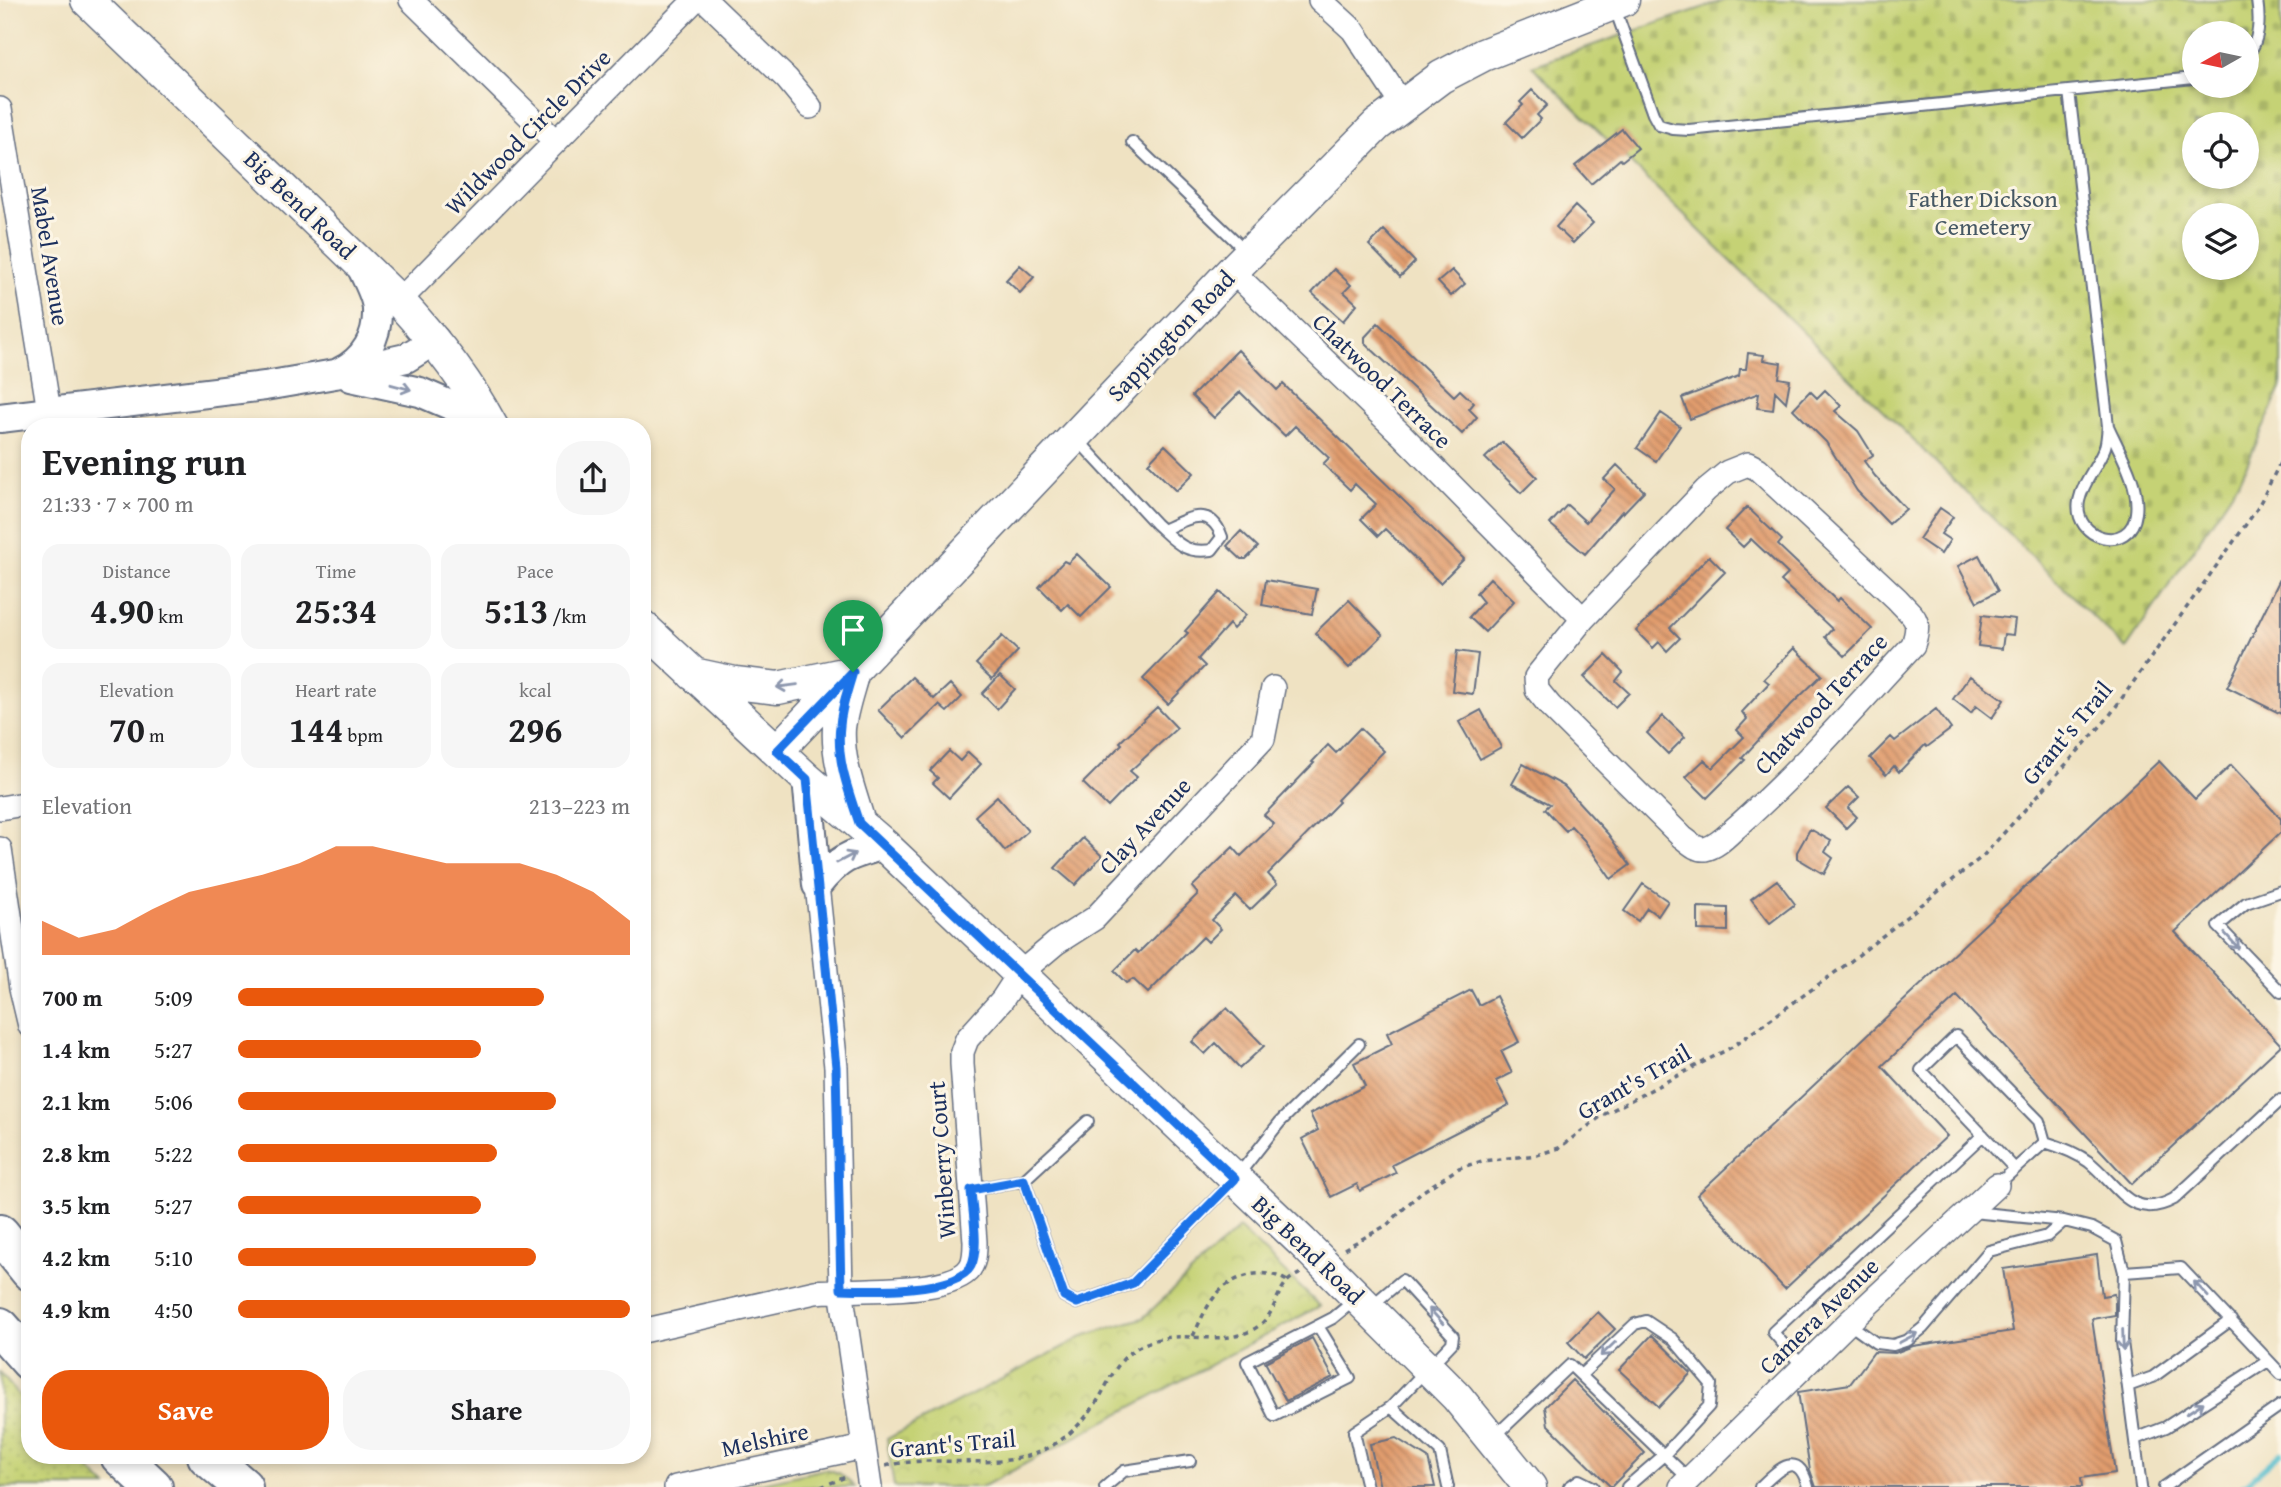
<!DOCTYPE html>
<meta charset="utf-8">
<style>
:root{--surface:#fff;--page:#f6f6f6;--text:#202124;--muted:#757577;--accent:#ea580c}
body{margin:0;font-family:"Gentium Book Plus",serif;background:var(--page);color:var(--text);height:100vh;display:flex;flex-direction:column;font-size:26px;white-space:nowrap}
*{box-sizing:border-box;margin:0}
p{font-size:23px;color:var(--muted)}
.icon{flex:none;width:38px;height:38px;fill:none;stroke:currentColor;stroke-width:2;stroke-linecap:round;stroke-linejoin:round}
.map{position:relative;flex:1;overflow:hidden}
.panel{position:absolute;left:21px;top:418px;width:630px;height:1046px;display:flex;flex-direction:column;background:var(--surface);border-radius:28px;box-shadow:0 4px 10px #0003}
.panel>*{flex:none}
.needle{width:46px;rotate:261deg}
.controls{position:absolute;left:2182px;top:21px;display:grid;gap:14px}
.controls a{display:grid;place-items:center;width:77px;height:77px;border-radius:50%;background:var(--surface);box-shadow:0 4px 10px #0003;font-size:35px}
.pin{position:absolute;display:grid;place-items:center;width:60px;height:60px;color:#fff;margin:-72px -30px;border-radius:50% 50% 50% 0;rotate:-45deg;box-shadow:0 0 7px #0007}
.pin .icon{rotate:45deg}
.round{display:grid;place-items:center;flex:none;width:74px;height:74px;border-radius:28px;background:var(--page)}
.overview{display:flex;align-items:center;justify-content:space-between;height:119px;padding:0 21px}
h1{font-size:38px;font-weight:700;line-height:52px}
.stats{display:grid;grid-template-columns:repeat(3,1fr);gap:10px;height:119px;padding:7px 21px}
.stats div{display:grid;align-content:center;border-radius:18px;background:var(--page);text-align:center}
.stats b{font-size:35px;font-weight:700}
.stats small{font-size:19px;font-weight:400}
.stats p{font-size:19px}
.chart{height:196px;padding:14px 21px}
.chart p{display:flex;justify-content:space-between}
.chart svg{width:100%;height:126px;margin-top:7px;fill:var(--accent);opacity:.7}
.button{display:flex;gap:14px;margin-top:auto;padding:14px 21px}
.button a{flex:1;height:80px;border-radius:28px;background:var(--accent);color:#fff;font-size:28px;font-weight:700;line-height:80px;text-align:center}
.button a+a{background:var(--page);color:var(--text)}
ul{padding:0 21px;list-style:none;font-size:23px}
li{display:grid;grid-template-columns:112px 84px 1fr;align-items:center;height:52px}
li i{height:18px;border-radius:9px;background:var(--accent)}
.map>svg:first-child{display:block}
.grass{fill:url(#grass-dots);stroke:#708069;stroke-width:2}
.cemetery{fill:url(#cemetery-stones);stroke:#708069;stroke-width:2;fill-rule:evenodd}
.park{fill:url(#park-crowns);stroke:#708069;stroke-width:2}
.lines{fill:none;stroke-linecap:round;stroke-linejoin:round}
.stream{stroke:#50bbcc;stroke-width:5}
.building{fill:url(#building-back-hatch)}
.service-casing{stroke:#656e81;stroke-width:14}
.minor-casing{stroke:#656e81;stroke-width:26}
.tertiary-casing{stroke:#656e81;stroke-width:32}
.secondary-casing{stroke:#656e81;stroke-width:35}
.motorway-casing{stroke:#656e81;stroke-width:42}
.path{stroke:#656e81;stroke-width:3.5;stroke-dasharray:5 5;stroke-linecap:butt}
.service{stroke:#fff;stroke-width:10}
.minor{stroke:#fff;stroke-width:23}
.tertiary{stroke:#fff;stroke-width:28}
.secondary{stroke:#fff;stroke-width:32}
.motorway{stroke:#fff;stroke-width:38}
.oneway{stroke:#8d97ae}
.route-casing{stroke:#fff;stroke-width:14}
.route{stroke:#1a73e8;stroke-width:9}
.labels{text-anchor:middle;stroke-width:6;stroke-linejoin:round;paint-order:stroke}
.street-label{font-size:24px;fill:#1b2f5e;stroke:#fcf5e5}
.park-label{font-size:24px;fill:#465864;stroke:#fcf5e5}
</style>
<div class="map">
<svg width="2281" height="1487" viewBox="0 0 2281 1487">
<defs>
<pattern id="grass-dots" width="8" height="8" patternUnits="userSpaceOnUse" patternTransform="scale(1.75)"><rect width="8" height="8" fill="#c5d274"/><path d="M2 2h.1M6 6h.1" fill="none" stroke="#a9b567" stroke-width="1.8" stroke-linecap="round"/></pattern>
<pattern id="cemetery-stones" width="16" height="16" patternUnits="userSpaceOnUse" patternTransform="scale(1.75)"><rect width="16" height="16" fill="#c5d274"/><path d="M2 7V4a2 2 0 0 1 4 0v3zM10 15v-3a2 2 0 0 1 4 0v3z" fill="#a9b567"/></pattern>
<pattern id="park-crowns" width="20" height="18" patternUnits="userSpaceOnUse" patternTransform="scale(1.75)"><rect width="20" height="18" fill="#c5d274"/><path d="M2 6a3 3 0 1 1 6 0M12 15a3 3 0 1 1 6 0" fill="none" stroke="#a9b567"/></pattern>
<pattern id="building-back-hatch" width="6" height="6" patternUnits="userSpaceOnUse" patternTransform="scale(1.75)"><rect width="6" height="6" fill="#e19c6d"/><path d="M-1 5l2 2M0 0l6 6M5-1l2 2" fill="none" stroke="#b6805d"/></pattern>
</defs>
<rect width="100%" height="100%" fill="#fcf5e5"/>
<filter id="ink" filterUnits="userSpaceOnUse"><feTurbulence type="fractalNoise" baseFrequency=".0143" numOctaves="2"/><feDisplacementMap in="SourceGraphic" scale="14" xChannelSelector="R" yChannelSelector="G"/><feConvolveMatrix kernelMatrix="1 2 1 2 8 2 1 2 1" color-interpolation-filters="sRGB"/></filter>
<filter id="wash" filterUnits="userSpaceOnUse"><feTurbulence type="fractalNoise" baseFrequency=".00686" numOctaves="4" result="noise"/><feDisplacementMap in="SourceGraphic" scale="28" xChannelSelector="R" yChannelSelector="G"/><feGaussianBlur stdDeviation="1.57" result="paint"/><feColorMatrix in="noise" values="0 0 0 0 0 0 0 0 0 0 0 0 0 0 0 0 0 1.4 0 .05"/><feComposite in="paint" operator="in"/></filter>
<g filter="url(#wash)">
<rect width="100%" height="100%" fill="#efe2c2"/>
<path class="grass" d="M0,1373L30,1408V1456H76L107,1487H0Z"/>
<path class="cemetery" d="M1725,0H2281V388L2240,480L2126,649L1532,66ZM2194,33H2247V86H2194ZM2194,124H2247V177H2194ZM2194,215H2247V268H2194Z"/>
<path class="park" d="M1239,1228L1320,1306L982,1487H894L887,1439L1086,1335L1143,1318Z
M825,1469L839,1473L855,1487H745Z"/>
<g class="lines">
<path class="stream" d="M2242,1487L2281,1453"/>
</g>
<g id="blocks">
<path class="building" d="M1532,90L1547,105L1537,115L1541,119L1522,138L1506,122L1523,105L1520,102Z
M1622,129L1638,148L1622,161L1620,159L1591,184L1575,166Z
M1575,206L1593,223L1573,243L1556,227Z
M1384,230L1415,262L1400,277L1369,245Z
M1020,265L1034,277L1020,293L1006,280Z
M1334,269L1351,285L1344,292L1357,304L1343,321L1312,293Z
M1452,270L1465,284L1451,296L1438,282Z
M1378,323L1454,396L1460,390L1474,403L1469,409L1477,417L1462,434L1365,343V337Z
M1238,350L1277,390L1283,384L1464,559L1440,583L1385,529L1378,536L1361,519L1376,504L1355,484L1350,490L1323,464L1329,458L1295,426L1285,436L1240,392L1214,418L1192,396Z
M1748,353L1764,355L1763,360L1781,363L1779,378L1790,380L1786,402L1775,391L1773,410L1757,408L1759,393L1690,419L1682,398L1739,376L1740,369H1746Z
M1825,390L1841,406L1835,411L1858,431L1873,455L1864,461L1875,476L1906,509L1889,524L1857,491L1826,442L1793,409L1810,391L1817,398Z
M1661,413L1680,426L1656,461L1637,448Z
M1502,442L1537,477L1521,493L1485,458Z
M1165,445L1194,473L1176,491L1148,463Z
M1617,465L1644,491L1623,513L1622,511L1585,554L1550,524L1567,505L1586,522L1615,489L1604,479Z
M1747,507L1782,540L1778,545L1837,601L1840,598L1872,629L1845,656L1825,637L1832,629L1781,581L1788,574L1751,539L1743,547L1725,530Z
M1940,508L1953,517L1941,534L1950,540L1941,554L1919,539Z
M1241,531L1258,547L1246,559H1241L1227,546Z
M1077,554L1111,587L1081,617L1068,604L1062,610L1039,587L1064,561L1068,563Z
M1979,555L1998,591L1977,602L1958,566Z
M1709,556L1725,572L1670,628L1680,638L1667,651L1659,642L1653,648L1636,631Z
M2281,577V714L2227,687Z
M1490,578L1514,601L1485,632L1469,617L1483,602L1476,593Z
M1266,580L1317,589L1312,614L1262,605Z
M1220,592L1246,615L1233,629L1229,624L1198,659L1205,666L1168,704L1143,679L1188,633L1185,631Z
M1349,600L1383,635L1349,668L1315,633Z
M1982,615L2015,619L2013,635L2004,634L2002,649L1978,646Z
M1002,636L1018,651L992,679L976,664Z
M1794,648L1822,675L1791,705L1742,758L1745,760L1707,798L1686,777L1704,760L1713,768L1744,737L1737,730L1747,719L1742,712L1769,683L1764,679Z
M1457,651L1478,654L1473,694L1452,691Z
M1606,655L1623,672L1616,681L1629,693L1615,707L1584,677Z
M1000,675L1015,689L997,709L982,694Z
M1970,676L2004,700L1992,718L1976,706L1971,713L1953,699Z
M912,677L934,699L950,684L962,697L947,712L939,705L905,738L878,710Z
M1157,707L1177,728L1130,771L1137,777L1108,807L1083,783L1122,744L1120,742Z
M1936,709L1951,729L1927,747L1925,745L1899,772L1894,766L1886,775L1870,758L1891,737L1895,741Z
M1481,710L1501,747L1480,759L1459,722Z
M1663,716L1685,737L1668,754L1647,733Z
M1360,728L1384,751L1337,800L1339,802L1268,874L1277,884L1250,910L1236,896L1212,920L1221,929L1208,942L1203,937L1148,993L1133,979L1126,983L1114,971L1135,950L1138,953L1198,894L1192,887L1233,847L1241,856L1274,824L1264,815L1314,763L1312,762L1328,745L1336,753Z
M949,751L960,761L968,752L981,764L949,798L933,783L938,778L930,771Z
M2159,761L2195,799L2231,765L2281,819V832L2175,932L2281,1045L2132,1184L1957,996L1882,1066L1947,1136L1785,1289L1697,1195Z
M1523,764L1564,786L1608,834L1630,865L1611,879L1584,840L1571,826L1566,831L1545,809L1550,804L1512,784Z
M1848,787L1859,797L1848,808L1857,817L1846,828L1826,808Z
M997,796L1028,831L1005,851L975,816Z
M1810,829L1831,841L1825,852L1833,858L1824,874L1797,858V852Z
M1083,838L1102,856L1075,885L1055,868Z
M1777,880L1795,904L1770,923L1751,899Z
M1643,884L1668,901L1658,916L1647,908L1638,921L1624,911Z
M1698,907L1728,908V931L1698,930Z
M1471,990L1479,1005L1496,996L1519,1042L1501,1051L1512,1073L1496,1081L1509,1105L1392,1165L1396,1173L1360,1191L1357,1184L1331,1197L1302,1139L1318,1130L1310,1114L1365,1086L1354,1063L1392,1044L1387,1033Z
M1227,1008L1264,1046L1240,1068L1216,1043L1205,1054L1192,1042Z
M2097,1255L2102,1296L2114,1294L2115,1301V1315L2092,1319L2115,1473L2081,1478L2082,1487H1816L1810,1470L1798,1392L1850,1384L1874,1352L1895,1353L1913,1346L2013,1331L2003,1269Z
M1598,1312L1615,1329L1584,1359L1568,1342Z
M1652,1335L1691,1373L1659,1407L1619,1370Z
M1312,1338L1333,1377L1286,1401L1265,1362Z
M1572,1380L1645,1453L1611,1487L1548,1425L1545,1407Z
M1396,1438L1428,1458L1435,1487H1380L1370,1444Z"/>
</g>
</g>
<g filter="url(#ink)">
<use href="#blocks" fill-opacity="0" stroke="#656e81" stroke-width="2"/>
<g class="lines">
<defs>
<path id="service" d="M1614,6L1653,114L1659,125L1673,129L1689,130L2194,78
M2247,56C2260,40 2260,20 2257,0
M2069,91L2108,426C2107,433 2107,441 2105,447C2098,466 2083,481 2079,501C2072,540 2131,555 2136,513C2140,484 2119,451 2108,426
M1132,142L1247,252
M1077,439L1156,524C1176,542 1184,554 1212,550L1222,537C1210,504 1187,519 1163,530
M2281,891L2246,903L2218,926L2281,992
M2015,1169L1921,1070L1956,1036L2039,1121L2045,1142
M1024,1180L1088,1121
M1997,1185L2045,1142C2061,1147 2075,1152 2089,1162C2118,1185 2131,1222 2174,1199L2281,1100
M971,1190L1024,1180L1064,1296L1077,1303L1133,1283L1235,1179L1280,1122L1359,1044
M1972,1212L2064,1221L2092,1228L2116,1241L2124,1272L2122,1342L2141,1487
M2124,1272L2181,1268L2281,1374
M1848,1323L1876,1343L1893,1345L1908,1340L1923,1328L1989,1251L2047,1236L2064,1221
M1318,1326L1350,1378L1274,1416L1247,1362L1333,1318L1355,1300
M1803,1367L1773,1332L1983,1135
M1581,1375L1635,1324L1646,1321L1673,1339L1711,1384L1709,1406L1664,1455L1627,1487
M2128,1386L2153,1377L2231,1320
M1391,1407L1440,1451L1448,1487
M1494,1437L1570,1365L1689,1479
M2135,1439L2166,1427L2268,1361
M1105,1487L1124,1471L1190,1461
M1367,1487L1354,1432L1391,1407L1452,1343L1453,1336L1402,1280L1370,1307
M1569,1487L1579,1480L1593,1487
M1760,1487C1778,1470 1798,1448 1808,1487
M2164,1487L2281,1405"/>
<path id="minor" d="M411,0L555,141
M705,0L787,79L810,107
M1320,0L1353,30L1403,106
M0,109L49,411
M1232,271L1402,435L1583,619
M399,301L695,0
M1748,464L1758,469L1897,599C1914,618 1922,618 1913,645C1857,705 1802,769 1740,824C1730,832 1719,846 1705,849C1696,850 1689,842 1682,837L1550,706L1537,690L1536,677L1583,619L1706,490L1728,472Z
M0,808L30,803
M0,849L21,988L30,1026
M817,885L836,1067L841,1289L870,1487
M642,1331L815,1292C849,1288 950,1296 970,1268C975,1261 975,1251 975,1242L962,1064V1052L967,1039L1002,1000L1019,974L1056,943L1095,918L1263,739L1273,688
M676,1487L864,1447
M1681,1487L1848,1323L1997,1185"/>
<path id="tertiary" d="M340,372C365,360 378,337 377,310C377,295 365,277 360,263
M351,377L420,392L489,422
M0,418L265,386L335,374L406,358L435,340
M807,779L817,885
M817,885C840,857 849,855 884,845"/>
<path id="secondary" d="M87,0L399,301C435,340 467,380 492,427
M642,626L807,779L884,845L1302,1242L1457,1397L1530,1487
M693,674L735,683L778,688L853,672
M852,675C847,693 841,710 839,728C837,761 850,792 859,823
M777,751L1232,271L1377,125L1441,77L1483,55L1623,0"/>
<path id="motorway" d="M0,1234L30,1271
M0,1327L30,1361
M120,1456L153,1487
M207,1456L243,1487"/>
</defs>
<use href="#service" class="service-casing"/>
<use href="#minor" class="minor-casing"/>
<use href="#tertiary" class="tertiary-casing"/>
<use href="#secondary" class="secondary-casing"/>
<use href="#motorway" class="motorway-casing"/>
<path class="path" d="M1344,1249L1387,1225L1420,1193L1459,1168L1482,1161L1537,1155L1559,1148L1603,1115L1732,1047L1851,961L1983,856L2107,719L2257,509L2281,461
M1193,1336C1201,1320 1208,1301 1222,1289C1240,1273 1268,1268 1287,1281
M886,1466C936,1453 990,1472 1039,1452C1064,1442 1084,1422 1098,1400C1108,1384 1115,1364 1131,1352C1172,1321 1215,1351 1254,1329C1276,1316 1273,1298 1287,1282C1290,1278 1297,1275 1301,1273
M821,1487L848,1476"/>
<use href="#service" class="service"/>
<use href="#minor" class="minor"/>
<use href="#tertiary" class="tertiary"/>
<use href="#secondary" class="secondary"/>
<use href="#motorway" class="motorway"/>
</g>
<defs><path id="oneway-shaft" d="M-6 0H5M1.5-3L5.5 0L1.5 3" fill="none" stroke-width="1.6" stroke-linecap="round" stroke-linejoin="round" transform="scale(1.75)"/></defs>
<g class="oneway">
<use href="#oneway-shaft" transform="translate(401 387) rotate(15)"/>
<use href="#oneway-shaft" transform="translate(787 686) rotate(173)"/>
<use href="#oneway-shaft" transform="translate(846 858) rotate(-28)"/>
<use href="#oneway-shaft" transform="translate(2232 941) rotate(47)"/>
<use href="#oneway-shaft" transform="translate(2201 1289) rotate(-133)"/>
<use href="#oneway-shaft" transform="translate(1436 1316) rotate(-132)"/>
<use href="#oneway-shaft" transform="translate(1908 1338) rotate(-28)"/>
<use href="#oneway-shaft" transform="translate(2123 1340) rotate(88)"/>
<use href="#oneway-shaft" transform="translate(1608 1349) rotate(136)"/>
<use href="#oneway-shaft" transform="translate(2195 1408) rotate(-33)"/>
</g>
</g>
<g class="lines" filter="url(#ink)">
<defs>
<path id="route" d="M853,672C848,690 841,707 840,726C836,760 849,792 859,823L1235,1179L1133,1283L1077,1303L1064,1296L1024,1180L971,1190C972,1209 980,1249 971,1266C957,1293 869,1290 841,1289L836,1067L807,779L777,751Z"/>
</defs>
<use href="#route" class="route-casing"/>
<use href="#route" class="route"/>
</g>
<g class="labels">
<g class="street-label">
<text transform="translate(528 132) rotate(-45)" y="8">Wildwood Circle Drive</text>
<text transform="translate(300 205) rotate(44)" y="8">Big Bend Road</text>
<text transform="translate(50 256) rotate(81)" y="8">Mabel Avenue</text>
<text transform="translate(1171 336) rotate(-46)" y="8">Sappington Road</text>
<text transform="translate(1382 381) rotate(44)" y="8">Chatwood Terrace</text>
<text transform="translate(1821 704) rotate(-47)" y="8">Chatwood Terrace</text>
<text transform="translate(2067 733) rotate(-50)" y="8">Grant's Trail</text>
<text transform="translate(1145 826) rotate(-47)" y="8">Clay Avenue</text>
<text transform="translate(1634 1082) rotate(-30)" y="8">Grant's Trail</text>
<text transform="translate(942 1160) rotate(-94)" y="8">Winberry Court</text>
<text transform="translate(1308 1250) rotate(44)" y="8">Big Bend Road</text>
<text transform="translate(1819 1316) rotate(-44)" y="8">Camera Avenue</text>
<text transform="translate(765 1440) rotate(-12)" y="8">Melshire</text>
<text transform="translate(953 1444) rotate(-5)" y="8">Grant's Trail</text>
</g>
<g class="park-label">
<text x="1983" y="207">Father Dickson<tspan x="1983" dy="28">Cemetery</tspan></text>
</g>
</g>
</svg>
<div class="controls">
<a><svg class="needle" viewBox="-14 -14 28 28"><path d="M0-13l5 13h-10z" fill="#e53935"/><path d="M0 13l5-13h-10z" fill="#757577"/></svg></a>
<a><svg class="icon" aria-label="locate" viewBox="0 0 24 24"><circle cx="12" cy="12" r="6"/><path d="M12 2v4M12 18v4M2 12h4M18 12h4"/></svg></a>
<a><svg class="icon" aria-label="layers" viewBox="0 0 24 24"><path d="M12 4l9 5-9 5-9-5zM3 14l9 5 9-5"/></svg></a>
</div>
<div class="pin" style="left:853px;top:672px;background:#1e9e55"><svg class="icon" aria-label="arrive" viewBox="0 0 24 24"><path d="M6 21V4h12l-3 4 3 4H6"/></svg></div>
<section class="panel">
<div class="overview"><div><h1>Evening run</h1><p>21:33 · 7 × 700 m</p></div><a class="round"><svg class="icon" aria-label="share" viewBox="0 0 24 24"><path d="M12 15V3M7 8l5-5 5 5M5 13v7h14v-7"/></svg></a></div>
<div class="stats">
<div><p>Distance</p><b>4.90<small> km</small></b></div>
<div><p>Time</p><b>25:34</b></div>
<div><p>Pace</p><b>5:13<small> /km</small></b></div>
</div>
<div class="stats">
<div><p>Elevation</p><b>70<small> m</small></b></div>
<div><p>Heart rate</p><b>144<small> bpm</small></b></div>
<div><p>kcal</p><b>296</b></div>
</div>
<div class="chart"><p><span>Elevation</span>213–223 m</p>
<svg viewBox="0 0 160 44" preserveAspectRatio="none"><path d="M0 44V32L10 38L20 35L30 28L40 22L50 19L60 16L70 12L80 6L90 6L100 9L110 12L120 12L130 12L140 16L150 22L160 32V44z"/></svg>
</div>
<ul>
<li><b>700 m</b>5:09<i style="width:78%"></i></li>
<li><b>1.4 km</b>5:27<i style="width:62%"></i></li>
<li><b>2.1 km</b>5:06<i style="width:81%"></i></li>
<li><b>2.8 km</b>5:22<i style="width:66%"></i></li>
<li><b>3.5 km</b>5:27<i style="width:62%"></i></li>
<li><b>4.2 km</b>5:10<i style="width:76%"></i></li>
<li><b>4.9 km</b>4:50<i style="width:100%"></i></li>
</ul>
<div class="button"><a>Save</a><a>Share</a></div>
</section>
</div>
